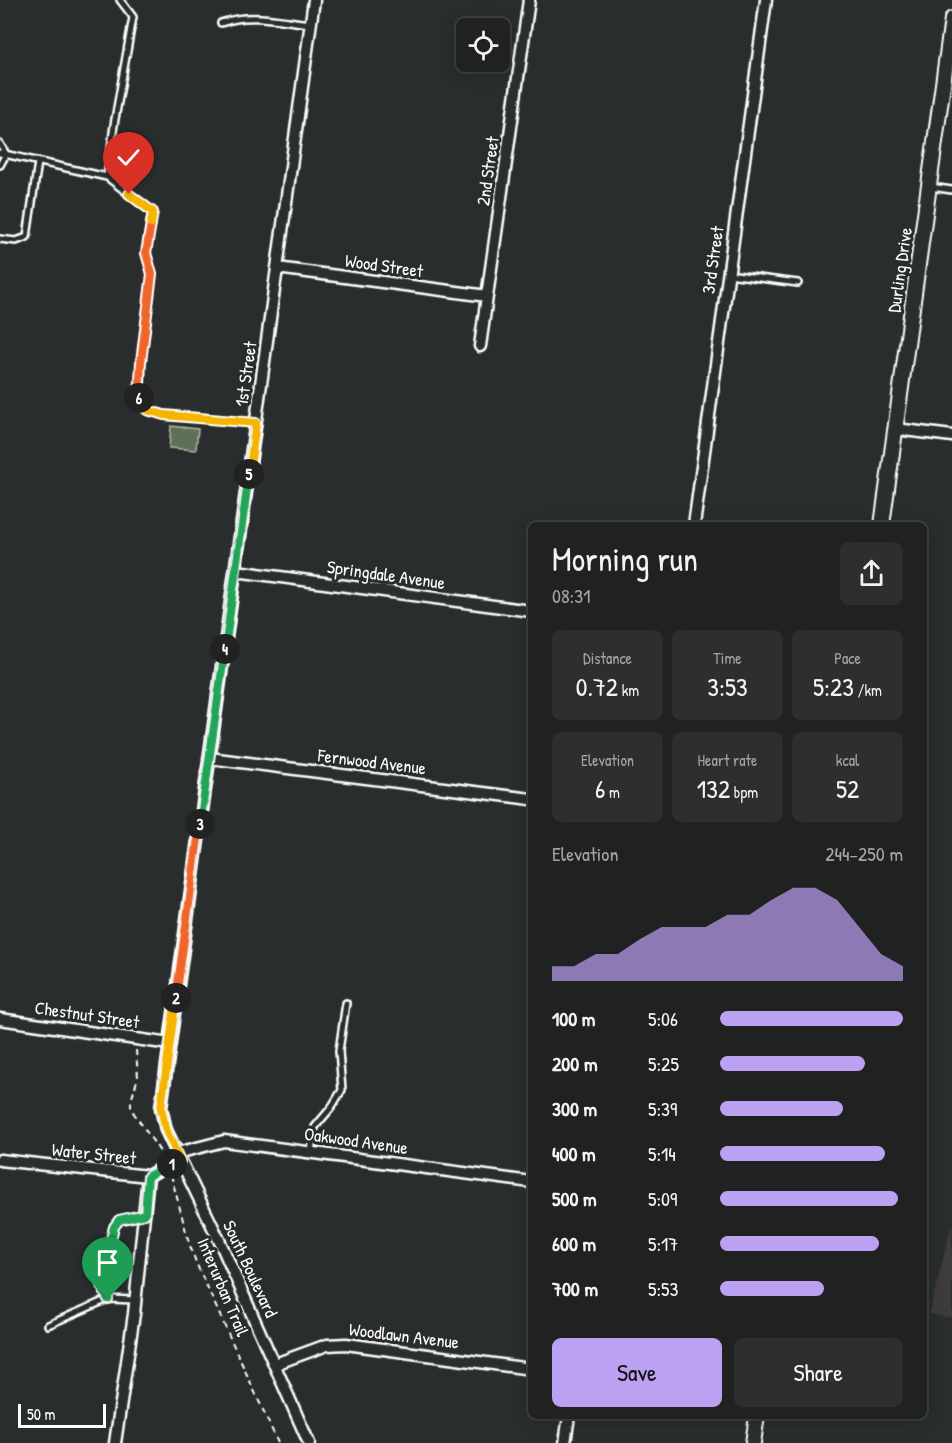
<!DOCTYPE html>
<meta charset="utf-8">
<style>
:root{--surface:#202222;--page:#2d2f2f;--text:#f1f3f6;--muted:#a2a4a5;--line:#3d3f40;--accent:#bca0f2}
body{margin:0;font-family:"Patrick Hand",sans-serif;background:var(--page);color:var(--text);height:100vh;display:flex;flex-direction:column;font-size:22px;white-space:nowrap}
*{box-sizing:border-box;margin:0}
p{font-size:20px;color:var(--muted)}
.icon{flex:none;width:33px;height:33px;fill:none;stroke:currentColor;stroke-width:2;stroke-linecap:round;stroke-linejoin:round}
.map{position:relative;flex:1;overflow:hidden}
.sheet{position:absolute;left:528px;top:522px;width:399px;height:897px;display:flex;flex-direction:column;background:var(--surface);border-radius:9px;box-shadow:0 3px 15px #0003,0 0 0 2px var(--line)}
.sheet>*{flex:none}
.tools{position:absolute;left:456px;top:18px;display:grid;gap:12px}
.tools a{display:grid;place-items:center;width:54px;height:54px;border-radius:9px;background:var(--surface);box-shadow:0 3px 15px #0003,0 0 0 2px var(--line);font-size:30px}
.scale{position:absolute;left:18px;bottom:15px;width:88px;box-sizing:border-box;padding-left:6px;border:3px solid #fff;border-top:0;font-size:16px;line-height:21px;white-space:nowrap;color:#fff;-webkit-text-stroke:4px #2a2d2e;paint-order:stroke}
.pin{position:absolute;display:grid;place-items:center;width:51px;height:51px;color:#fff;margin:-62px -26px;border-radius:50% 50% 50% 0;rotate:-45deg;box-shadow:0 0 6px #0007}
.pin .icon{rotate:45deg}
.km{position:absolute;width:30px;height:30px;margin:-15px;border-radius:50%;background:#222;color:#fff;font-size:16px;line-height:30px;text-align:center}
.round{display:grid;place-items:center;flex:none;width:63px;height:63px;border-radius:9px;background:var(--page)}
.headline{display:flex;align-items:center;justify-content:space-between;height:102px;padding:0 24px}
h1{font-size:33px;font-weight:600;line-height:45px}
.stats{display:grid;grid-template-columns:repeat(3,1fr);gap:9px;height:102px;padding:6px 24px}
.stats div{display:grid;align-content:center;border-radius:9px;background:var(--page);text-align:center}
.stats b{font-size:26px;font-weight:600}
.stats small{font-size:16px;font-weight:400}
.stats p{font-size:16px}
.chart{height:168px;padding:12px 24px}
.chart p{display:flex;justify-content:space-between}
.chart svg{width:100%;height:108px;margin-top:6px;fill:var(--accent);opacity:.7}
.primary-button{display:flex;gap:12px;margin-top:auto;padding:12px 24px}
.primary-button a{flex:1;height:69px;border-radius:9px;background:var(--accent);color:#111;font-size:24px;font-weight:600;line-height:69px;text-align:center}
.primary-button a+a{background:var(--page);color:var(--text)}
ul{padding:0 24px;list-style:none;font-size:20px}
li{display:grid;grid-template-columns:96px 72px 1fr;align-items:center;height:45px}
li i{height:15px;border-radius:8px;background:var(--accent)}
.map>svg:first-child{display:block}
.built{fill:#3c3a3e}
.green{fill:#607059;stroke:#b0b8ac;stroke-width:1.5}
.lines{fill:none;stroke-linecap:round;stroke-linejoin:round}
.service-casing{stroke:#fff;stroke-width:10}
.minor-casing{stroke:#fff;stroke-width:15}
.tertiary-casing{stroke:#fff;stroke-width:18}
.path{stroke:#fff;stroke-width:2;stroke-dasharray:6 4.5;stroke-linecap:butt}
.service{stroke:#2a2d2e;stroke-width:5}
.minor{stroke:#2a2d2e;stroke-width:10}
.tertiary{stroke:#2a2d2e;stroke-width:14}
.split-1-casing{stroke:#fff;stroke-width:12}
.split-2-casing{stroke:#fff;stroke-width:12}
.split-3-casing{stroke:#fff;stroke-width:12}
.split-4-casing{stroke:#fff;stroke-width:12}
.split-5-casing{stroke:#fff;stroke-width:12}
.split-6-casing{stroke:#fff;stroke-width:12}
.split-7-casing{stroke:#fff;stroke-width:12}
.split-8-casing{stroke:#fff;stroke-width:12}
.split-1{stroke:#22a559;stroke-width:8}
.split-2{stroke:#f5b400;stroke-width:8}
.split-3{stroke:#f0652b;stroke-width:8}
.split-4{stroke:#22a559;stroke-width:8}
.split-5{stroke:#22a559;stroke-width:8}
.split-6{stroke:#f5b400;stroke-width:8}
.split-7{stroke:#f0652b;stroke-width:8}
.split-8{stroke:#f5b400;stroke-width:8}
.labels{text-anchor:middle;stroke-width:6;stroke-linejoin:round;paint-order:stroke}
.street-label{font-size:18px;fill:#fff;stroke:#2a2d2e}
</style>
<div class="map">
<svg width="952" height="1443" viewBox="0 0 952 1443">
<rect width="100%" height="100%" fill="#2a2d2e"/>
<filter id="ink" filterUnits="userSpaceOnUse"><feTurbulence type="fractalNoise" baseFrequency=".0167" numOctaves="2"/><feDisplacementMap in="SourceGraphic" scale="12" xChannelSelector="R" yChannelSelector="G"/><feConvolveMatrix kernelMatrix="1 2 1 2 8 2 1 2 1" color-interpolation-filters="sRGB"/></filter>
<g filter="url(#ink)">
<path class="built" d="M952,1224V1318L929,1314Z"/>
<path class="green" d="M171,426L198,429L196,450L169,448Z"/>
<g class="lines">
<defs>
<path id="service" d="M221,23C250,12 281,21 311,24
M0,144L6,154
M0,153L107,177L152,212L146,253L152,274L141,362L140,403L147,410L164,415L256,423
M0,165L6,154
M107,177L114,125L133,17L120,0
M931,187L952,190
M0,239L16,241L27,237L38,162
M728,274L798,283
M311,1151L315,1127L331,1108L342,1090L339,1051L346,1003
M108,1299L102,1287L101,1279L114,1227L119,1220L144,1215
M48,1325L108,1299L135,1300"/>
<path id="minor" d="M277,268L487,296
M480,346L529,0
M896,429L952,436
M694,525L766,0
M236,571L531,611
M209,758L531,799
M0,1019L170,1044
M177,1153L224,1141L531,1182
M0,1160L148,1176L167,1165L180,1161
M275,1364L327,1345L346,1344L531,1369
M115,1443L134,1314L148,1176
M309,1443L220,1242L166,1130L161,1108L314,0
M565,1443L569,1416"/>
<path id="tertiary" d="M882,525L952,19
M753,1443L757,1416"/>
</defs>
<use href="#service" class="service-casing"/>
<use href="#minor" class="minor-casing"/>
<use href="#tertiary" class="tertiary-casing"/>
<path class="path" d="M136,1050L138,1077L131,1101V1109L163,1156
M171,1175L189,1243L197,1265L278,1443"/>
<use href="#service" class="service"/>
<use href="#minor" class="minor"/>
<use href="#tertiary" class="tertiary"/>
</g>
</g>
<g class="lines" filter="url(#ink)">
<defs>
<path id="split-1" d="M108,1299L102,1287L101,1279L114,1227L119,1220L145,1214L148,1176L172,1164"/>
<path id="split-2" d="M172,1164L180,1161L166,1130L161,1108L176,998"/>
<path id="split-3" d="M176,998L200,824"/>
<path id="split-4" d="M200,824L225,649"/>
<path id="split-5" d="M225,649L249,474"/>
<path id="split-6" d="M139,398L140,403L147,410L164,415L256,423L249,474"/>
<path id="split-7" d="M139,398L141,362L152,274L146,253L151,224"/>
<path id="split-8" d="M129,194L153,212L151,224"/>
</defs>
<use href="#split-1" class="split-1-casing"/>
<use href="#split-2" class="split-2-casing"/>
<use href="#split-3" class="split-3-casing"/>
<use href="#split-4" class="split-4-casing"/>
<use href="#split-5" class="split-5-casing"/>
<use href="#split-6" class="split-6-casing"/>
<use href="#split-7" class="split-7-casing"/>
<use href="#split-8" class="split-8-casing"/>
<use href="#split-1" class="split-1"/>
<use href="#split-2" class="split-2"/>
<use href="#split-3" class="split-3"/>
<use href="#split-4" class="split-4"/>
<use href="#split-5" class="split-5"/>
<use href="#split-6" class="split-6"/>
<use href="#split-7" class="split-7"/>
<use href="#split-8" class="split-8"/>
</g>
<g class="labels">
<g class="street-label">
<text transform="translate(488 171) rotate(-82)" y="6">2nd Street</text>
<text transform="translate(713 260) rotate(-82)" y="6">3rd Street</text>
<text transform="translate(384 266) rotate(8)" y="6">Wood Street</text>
<text transform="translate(900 270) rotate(-82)" y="6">Durling Drive</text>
<text transform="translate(246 374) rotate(-82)" y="6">1st Street</text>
<text transform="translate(386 575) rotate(8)" y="6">Springdale Avenue</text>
<text transform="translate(372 762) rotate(7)" y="6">Fernwood Avenue</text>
<text transform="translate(87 1015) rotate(8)" y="6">Chestnut Street</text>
<text transform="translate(356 1141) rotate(8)" y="6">Oakwood Avenue</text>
<text transform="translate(94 1154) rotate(6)" y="6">Water Street</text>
<text transform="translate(250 1269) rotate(65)" y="6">South Boulevard</text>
<text transform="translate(223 1287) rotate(67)" y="6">Interurban Trail</text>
<text transform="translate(404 1336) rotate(7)" y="6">Woodlawn Avenue</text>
</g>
</g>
</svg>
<div class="tools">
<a><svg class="icon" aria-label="locate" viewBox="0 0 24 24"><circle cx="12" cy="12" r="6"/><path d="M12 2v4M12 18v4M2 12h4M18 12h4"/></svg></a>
</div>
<div class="scale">50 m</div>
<div class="pin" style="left:108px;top:1299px;background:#1e9e55"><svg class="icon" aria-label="arrive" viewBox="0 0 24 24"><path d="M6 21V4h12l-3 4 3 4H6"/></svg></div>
<div class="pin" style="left:129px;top:194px;background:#d93025"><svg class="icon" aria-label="check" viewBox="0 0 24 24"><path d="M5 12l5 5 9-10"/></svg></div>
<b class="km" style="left:172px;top:1164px">1</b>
<b class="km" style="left:176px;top:998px">2</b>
<b class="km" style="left:200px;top:824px">3</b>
<b class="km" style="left:225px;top:649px">4</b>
<b class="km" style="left:249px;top:474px">5</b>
<b class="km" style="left:139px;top:398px">6</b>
<section class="sheet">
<div class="headline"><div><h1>Morning run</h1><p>08:31</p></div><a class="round"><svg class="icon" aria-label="share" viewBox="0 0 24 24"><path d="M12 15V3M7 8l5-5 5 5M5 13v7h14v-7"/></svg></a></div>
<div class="stats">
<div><p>Distance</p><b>0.72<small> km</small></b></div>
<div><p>Time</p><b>3:53</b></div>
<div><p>Pace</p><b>5:23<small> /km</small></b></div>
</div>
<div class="stats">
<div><p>Elevation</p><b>6<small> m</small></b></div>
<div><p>Heart rate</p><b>132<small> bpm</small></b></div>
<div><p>kcal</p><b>52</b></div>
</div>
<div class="chart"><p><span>Elevation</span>244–250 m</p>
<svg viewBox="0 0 160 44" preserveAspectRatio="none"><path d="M0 44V38L10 38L20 33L30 33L40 27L50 22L60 22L70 22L80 17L90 17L100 11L110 6L120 6L130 11L140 22L150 33L160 38V44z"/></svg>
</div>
<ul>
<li><b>100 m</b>5:06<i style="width:100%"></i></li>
<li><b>200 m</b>5:25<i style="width:79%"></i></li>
<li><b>300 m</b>5:39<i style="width:67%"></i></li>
<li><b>400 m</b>5:14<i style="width:90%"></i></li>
<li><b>500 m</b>5:09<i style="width:97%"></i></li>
<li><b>600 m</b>5:17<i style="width:87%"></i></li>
<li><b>700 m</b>5:53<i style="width:57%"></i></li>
</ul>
<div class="primary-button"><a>Save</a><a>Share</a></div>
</section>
</div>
